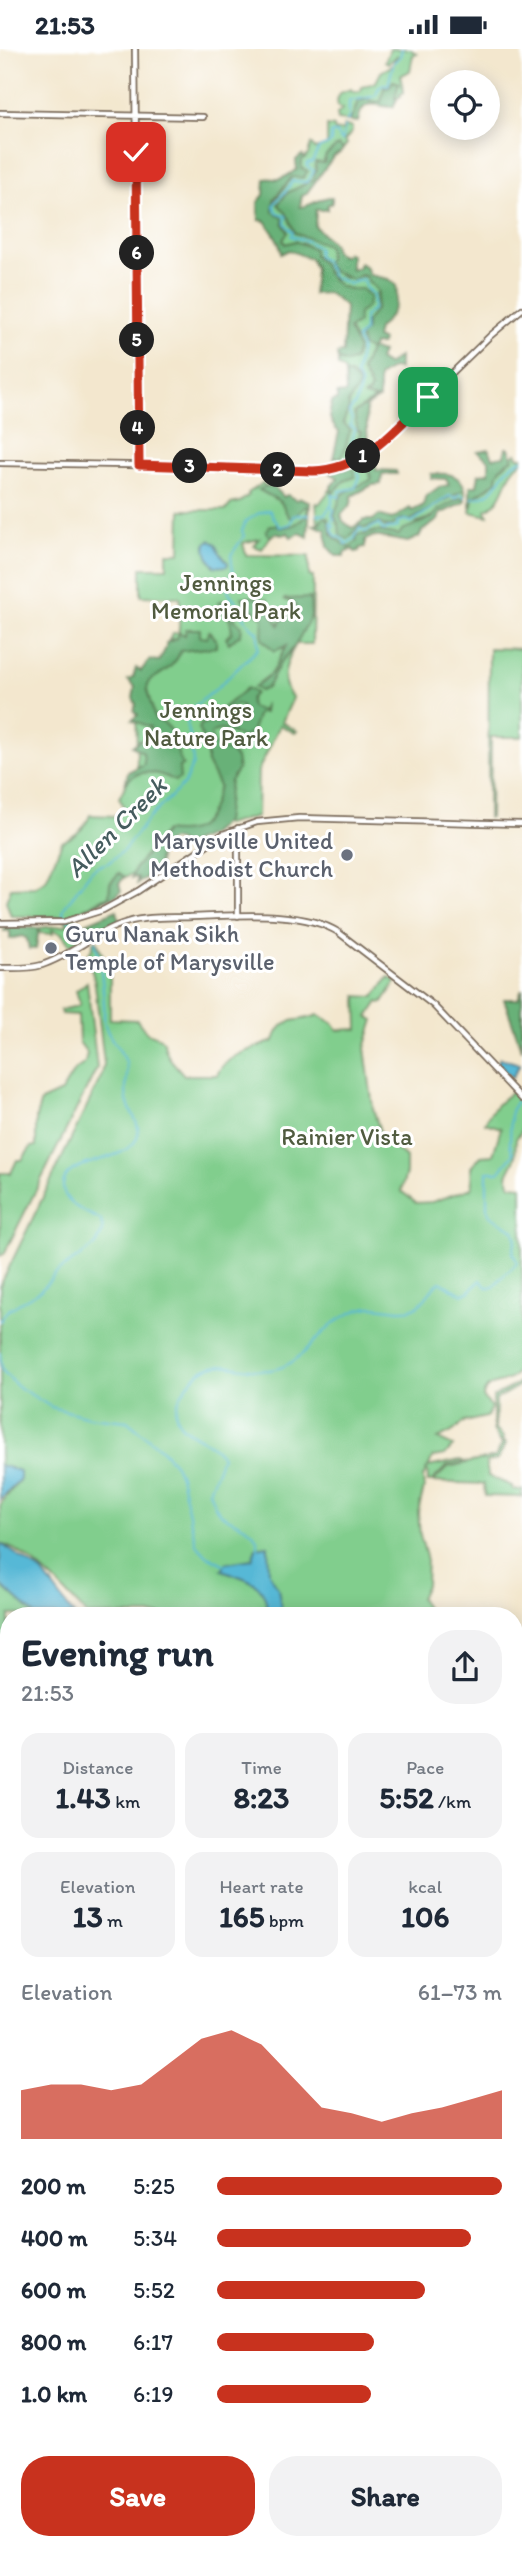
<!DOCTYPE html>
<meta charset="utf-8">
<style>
:root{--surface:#fff;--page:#f2f2f3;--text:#1f2937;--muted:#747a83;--accent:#c8321e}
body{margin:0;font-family:Itim,sans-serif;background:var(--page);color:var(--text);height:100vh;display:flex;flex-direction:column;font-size:26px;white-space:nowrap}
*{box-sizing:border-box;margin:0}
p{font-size:23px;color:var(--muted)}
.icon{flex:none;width:38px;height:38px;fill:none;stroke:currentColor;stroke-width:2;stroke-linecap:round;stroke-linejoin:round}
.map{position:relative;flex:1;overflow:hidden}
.side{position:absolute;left:0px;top:1558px;width:523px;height:943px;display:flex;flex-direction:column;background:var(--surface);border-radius:28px 28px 0 0;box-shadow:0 4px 18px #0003}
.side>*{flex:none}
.controls{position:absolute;left:430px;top:21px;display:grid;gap:14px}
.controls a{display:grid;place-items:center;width:70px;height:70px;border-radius:50%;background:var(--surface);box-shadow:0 4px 18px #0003;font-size:35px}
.pin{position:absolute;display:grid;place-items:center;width:60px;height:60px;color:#fff;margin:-30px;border-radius:14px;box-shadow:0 4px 10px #0006}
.km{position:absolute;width:35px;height:35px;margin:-18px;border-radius:50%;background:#222;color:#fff;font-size:19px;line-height:35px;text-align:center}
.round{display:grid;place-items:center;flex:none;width:74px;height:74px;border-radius:28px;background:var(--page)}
.summary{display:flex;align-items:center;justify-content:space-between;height:119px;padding:0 21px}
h1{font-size:38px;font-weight:700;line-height:52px}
.metrics{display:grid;grid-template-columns:repeat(3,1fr);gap:10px;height:119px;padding:7px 21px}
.metrics div{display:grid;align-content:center;border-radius:18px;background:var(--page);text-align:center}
.metrics b{font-size:30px;font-weight:700}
.metrics small{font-size:19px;font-weight:400}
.metrics p{font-size:19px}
.chart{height:196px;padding:14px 21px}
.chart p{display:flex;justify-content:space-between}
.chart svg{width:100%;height:126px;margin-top:7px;fill:var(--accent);opacity:.7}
.primary-button{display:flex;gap:14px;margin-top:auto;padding:14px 21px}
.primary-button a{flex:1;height:80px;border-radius:28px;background:var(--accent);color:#fff;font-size:28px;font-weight:700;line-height:80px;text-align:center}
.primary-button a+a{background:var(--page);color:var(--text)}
ul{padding:0 21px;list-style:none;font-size:23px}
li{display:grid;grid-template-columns:112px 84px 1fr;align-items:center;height:52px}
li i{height:18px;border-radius:9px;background:var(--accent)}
.status{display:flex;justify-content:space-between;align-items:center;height:49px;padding:0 35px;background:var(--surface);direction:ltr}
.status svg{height:19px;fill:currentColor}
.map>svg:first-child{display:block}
.green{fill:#81ce8d;stroke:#5e7c56;stroke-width:2}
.forest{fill:#68b178;stroke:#526e4b;stroke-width:2}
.water{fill:#57b8d6;stroke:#49717a;stroke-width:2}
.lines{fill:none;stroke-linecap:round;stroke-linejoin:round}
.stream{stroke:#57b8d6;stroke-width:2}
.river{stroke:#57b8d6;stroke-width:5}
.secondary-casing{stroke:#7b6c5c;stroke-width:8}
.secondary{stroke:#fff;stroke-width:4.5}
.route-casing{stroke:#fff;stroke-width:14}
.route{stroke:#c8321e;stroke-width:9}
.worship-dot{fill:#6b7280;stroke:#fff;stroke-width:2.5}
.labels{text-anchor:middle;stroke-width:6;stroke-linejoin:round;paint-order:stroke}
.park-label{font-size:24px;fill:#505b3f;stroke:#fff}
.worship-label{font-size:24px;fill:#5b616d;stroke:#fff;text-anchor:end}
.water-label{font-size:26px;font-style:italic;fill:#455c5e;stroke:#fff}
</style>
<div class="status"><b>21:53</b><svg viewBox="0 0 49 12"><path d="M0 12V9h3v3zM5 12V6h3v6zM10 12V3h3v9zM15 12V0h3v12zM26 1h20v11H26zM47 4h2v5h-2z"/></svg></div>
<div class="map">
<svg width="522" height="2500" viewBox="0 0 522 2500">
<rect width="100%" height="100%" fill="#fff"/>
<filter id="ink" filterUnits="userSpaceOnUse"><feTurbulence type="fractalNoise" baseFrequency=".0143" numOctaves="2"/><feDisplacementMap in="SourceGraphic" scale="14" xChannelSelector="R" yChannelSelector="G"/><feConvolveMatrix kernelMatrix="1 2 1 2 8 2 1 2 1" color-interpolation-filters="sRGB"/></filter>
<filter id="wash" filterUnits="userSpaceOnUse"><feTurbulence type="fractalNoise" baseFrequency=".00686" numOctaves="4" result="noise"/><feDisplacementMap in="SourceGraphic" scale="28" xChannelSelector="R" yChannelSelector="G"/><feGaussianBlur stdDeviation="1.57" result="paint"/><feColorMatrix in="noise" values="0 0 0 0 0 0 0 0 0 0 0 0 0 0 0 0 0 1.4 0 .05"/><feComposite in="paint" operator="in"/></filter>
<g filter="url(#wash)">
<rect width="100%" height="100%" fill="#f3e7ce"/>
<path class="green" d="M390,0H410L417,5L413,6L410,22L400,27L404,43L400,45L401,48L394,49L399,34L393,32L388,40L385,39L382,53L379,54L366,50L358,52L353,67L348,72L338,71L337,65L342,60L338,58L337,51L340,44L351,40L353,43L361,42L362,38L376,33L381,23L391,17L398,6L388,14L385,12Z
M327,77L334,78L335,82L343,81L344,77L352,78V83L344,92L347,95L343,100L338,97L326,106C324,115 316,121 313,131L287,144L278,155L287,165L295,184L327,196L329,202L327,216L344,229L366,227L368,232L378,242L376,245V260L366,273L370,301L361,321L371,339L369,344L365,346L376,350L354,364L361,383L356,401H365L336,415L335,409L341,408L346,378L343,374L357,331L350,325H345L344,321L338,317V311L346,314L355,291L349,280L358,265L367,258L362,240H349L339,237L327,224L310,199L303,194L285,195L283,191L288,183L280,169L273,163L272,156L292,128L307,122L301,119L302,111L308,106L311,95L315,100L327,96Z
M516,404L518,408H522V413C503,425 508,450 486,461L488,467L470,463L473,448L497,432V424Z
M364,412L372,430L339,452V459L334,467L355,483L359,477L379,474L387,479L402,470L409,472L441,446L465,440V450C446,452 436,470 417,473L416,477L402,481L399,487L377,482L356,488L357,492L349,499L335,489L329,475H318L316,454L319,455L330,441L333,444L344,432L351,428L353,418Z
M263,434L266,437L260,441L281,453L292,469L305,457L308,458L307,467L294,476L279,479L276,476H270L266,483L270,488L262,500L254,497L259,490L243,494L246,506L309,507V527L313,528L312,595H296C286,612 278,634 293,649L282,673L297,682L295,684L280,676L258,722L257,767L226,776L208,768L197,781L158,791L159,818L137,835V817L133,825L125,828L119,824L118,845L97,852L74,866L77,874L82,876L88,873L95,880L70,896L61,884L52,881L53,885L39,884V879L68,876L64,868L11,867L6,852L11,839L35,838L46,831L62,793C75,787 85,780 90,766L114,767L122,764L123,756L119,749L130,727L137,724L136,628L162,622L179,592V585L176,590L169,591L173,584H178L179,580L180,548L141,547V519H167V504H180L181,461H226L231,455L240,453L249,446L248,444Z
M489,599L522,600V688H491L490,769H488Z
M96,891L110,922V970L137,971L147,984L159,988L164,993C165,1008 175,1015 184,1026H217C225,1006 256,999 274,992C282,964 299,975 318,966L334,975L338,981L358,980L357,947L374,948L389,928L396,933L382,954L378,953L368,968L374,971L365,999L373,1059L381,1086L406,1109V1124L401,1142L416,1154L432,1153L472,1139L471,1118L481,1107L493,1106L501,1079L485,1074C491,1060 500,1052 512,1043L522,1056V1081L516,1090L515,1110L507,1126L511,1136L522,1137V1314C519,1319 516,1326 511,1329C500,1337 486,1331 483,1348L491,1358L487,1368L464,1373L452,1383L438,1390L453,1397L445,1406L433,1408L428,1418L460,1411L465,1413L447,1417L431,1433H428L427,1419L423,1429L424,1439L418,1463L420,1486L427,1511L426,1536L420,1549L430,1566H87C67,1545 27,1500 0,1495V1456L20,1430L18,1423L0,1418V1237L102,1026L104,1015L95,935L90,914L92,908L89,904L93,899V893Z
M87,933L97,1019L4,1205L0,1207V1124H11L17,1111H22L31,1098L36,1097V1068L41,1052L61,1043L74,1022L85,1014L87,1004L79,993L78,966L61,965L60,961L78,957L80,954L76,942Z
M522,1332V1335L496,1350L495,1380L504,1389L501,1394L493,1381V1348Z
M504,1392L506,1395L497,1411L486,1413L488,1427L512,1437L513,1441H522V1448L485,1447L484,1435L433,1433L448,1418L495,1408Z
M0,1535L35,1566H9V1815L0,1812Z
M0,1897L9,1900V2336L0,2333Z
M514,2006L522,2024V2500L514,2489Z
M0,2385H9V2492H315V2500H0Z
M347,2492H455L460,2500H347Z"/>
<path class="forest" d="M393,32L399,34L395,49L397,50L393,58C376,58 363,46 358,73L348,72L353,67L358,52L369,50L370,52L381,53L384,38L388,39Z
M338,96L343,100L340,104L334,107L306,145L302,147L300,158C311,158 321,147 332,148V155H328L327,161H316L315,177L333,195L335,203L342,207L348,204L351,206V221L358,219L360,214L366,218L370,226L388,230L396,236C399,256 392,267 378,280L376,289L383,292L381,296L374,295L371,300L382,303L379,311L387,316L399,308V320L392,319L379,328V350L366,358L368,400L365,401L354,400L361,383L358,382L354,364L376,350L364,347L369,344L371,339L361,321L370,302L362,297L360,287L366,281V273L376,260L378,242L368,232L366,227L361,226L353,231L332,222L327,216L329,202L327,196L295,184L287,165L278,155L287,144L313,131L316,121L315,113L324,114L326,106Z
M302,106L305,109L302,111L301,119L308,122L303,129L292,128L274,150L273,163L283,169V175L288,183L283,191L285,195L295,192L314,200V206L322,214L327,224L339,237L349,240H362L370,248L367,258L358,265V274L349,280L358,299L354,312L346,314L338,311L337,305L343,304L345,257L328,244L313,245L315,219L311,210L289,201L281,205C281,193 272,182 265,172L259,171L258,153L264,146L265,130C271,128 273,131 279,130C285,129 293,123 297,120L296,111Z
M345,325H350L360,336L348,354L349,359L343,374L351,381C345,391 348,401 341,408L333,409L339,383C329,373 328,367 332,353L337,351V345L346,344Z
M506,399H509L513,410C503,415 497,421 497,432C488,438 483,444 473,448L472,457H470V437H477L479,425L489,424V411L477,402L489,400L493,409L504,407Z
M376,405V421L396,422L397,425H382L381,435L372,436L352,447L351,455L341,466L343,472L352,479L364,471H373L379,466L392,470L410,459L412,462L424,456L425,448L439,438L449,436L446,430L431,429V425C446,424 460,424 465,440L409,472L402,470C390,475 395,483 379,474L365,479L359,477L348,490L340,486L339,476L334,467C336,462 339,450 342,446C348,439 364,436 372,430L364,412Z
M353,418L355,428L344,432L332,445L331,437L338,429L330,424Z
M266,437L275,439L284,448L287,446L296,451L301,449L310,453L308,488L300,484L291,488L288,484L283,486L275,484L270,488L266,483L270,476H276L280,479L294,476L307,467L308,458L305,457L292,470L288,467L281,453L259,441Z
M460,449L465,450V453L440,465L438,471L422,482L419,488L408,493L374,487L365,491V498L360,499L359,502L355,503L353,500L344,504V507H336L328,498L326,481L314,476L320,475L321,470L325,468L328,469L332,486L349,499L357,492L356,488L360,485L364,486L377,482L399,486L402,481L432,469L438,461Z
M242,548H254L268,551V558L279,576L282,570L296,564L295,555L284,550L310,549L311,567L295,597L281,613L267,639L260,642L254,638L272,624L286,597L274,602L262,590L263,569L246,556Z
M220,552H226L232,557L235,571L242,577L241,585L229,594L226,589L232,583L230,570L220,561L218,553Z
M186,580H200V588L207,589L209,582L216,590V598L181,602C173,619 164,623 149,632L147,641L155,670C181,679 171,697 183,716L179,718L180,729L175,732C159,723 136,717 125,736L128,723L144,715L143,703L132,697L140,691L147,692L152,689L149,684L150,678L132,671L138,666L134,662L136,655L133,649L135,638L128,631L133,629L136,619L141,622L149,611L159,612L166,599V594L176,590L180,584L185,586Z
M247,639L255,644L250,650L251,658L262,662L265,654L264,664H258L251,684L242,689C232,684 223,677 211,684L213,694L222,701L229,702L236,709L238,720L230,732L225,773L210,786L184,797C176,787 169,791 160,798L157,821L138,834V828L132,829L135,819L165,782C204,788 209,770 219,737L207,714V701L199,680L201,675L222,672L230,675L242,674L244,669L241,657L236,655L226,661L223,659Z
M119,824L125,828L119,834L121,842L117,846L80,862L109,847L110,834Z
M117,861L119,872L98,882L88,873Z
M4,879H39L36,900H29L27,890L22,887L10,890V882H4Z
M522,940V1001L504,950H518Z"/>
<path class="water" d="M210,491L216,495L220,504L228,514L227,517L215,518C209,511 205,502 206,494Z
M500,1009L520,1015L512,1029L497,1015Z
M0,1416L20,1422V1430L0,1451Z
M0,1494L42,1523L74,1566H35L0,1535Z
M268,1497L269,1524L278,1539L282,1566H268C266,1532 251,1532 222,1521L227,1514L252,1510L256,1499Z
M0,1812L9,1815V1892L0,1889Z
M515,1958L522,1965V2024L515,2006Z
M515,2489L521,2500H467L463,2492H514Z"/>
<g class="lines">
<path class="stream" d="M347,72L349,68V52L376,47L378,40L383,35L388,36L394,13L400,8L402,0
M345,78L342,92L336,84H331V94L319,99L312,113L307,114V117L314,122L307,133L292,132C289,142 279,147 274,156C275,162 279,166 286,167L285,174L293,184L291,187L307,192L318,199V207L324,212L332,227L349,235L363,230L366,239L373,246V260L364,268V282L357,290L361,299L356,326L361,336L356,354L349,363L352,371L350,376L355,380L351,396L353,400
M472,449C503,448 496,419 522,411
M331,458L334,461L332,466L334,470L330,475L334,476L332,480L335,486L344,491L346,495L354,490L360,479L365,483L378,475L383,481L398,478L397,473L405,471L412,473L449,447L456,449L460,445L465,448
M316,466L325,465L332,455V446L339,448L340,442L355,439L360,428L358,424
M90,884L74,879L71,873L63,865L64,859L92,821L98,817L108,814L123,802L149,769L184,735L193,714L191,691L187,675L191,660L216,640L258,600V583C247,577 244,568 239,557C235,548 229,548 227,538L233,523L231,506L244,487L242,482L245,473L259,464L269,461L280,478L290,475L294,466H309
M0,1272L7,1262L41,1241L56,1224L96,1196L103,1182L101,1171C88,1164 63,1156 63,1137C63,1109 122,1115 136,1091C144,1078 129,1063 127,1051C124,1039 129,1025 126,1013C121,1000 108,989 105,976C103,970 105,961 104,955C103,936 100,909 95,892
M0,1304L2,1321L17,1337L51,1358L89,1368L127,1372L161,1400L174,1414L180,1427L196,1495L206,1506L227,1517
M258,1500C260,1476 233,1476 219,1463C214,1457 212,1449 209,1442L222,1408C212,1388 174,1386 176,1361C177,1347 194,1325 207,1319C227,1311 249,1324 270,1321C304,1317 315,1283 342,1269C350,1264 363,1258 372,1258C385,1258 402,1264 414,1259C427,1253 429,1240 440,1233L462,1245L469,1243L481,1231L486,1238H494C502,1225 511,1223 517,1213L513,1204L516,1189L514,1181L490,1167L487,1158V1123H499L513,1105L510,1095L511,1062L518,1050
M0,1980L9,1987
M0,2040L5,2018
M0,2043L2,2052L0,2057
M0,2161L9,2160
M0,2231L3,2221
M0,2235L3,2245L0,2253
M0,2293L9,2296
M0,2302L6,2296
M240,2492L241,2500
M401,2492L403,2500
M453,2492L459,2500"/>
<path class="river" d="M0,2016L9,2020"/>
</g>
</g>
<g filter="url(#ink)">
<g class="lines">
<defs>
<path id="secondary" d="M135,0L139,416
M0,64L203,68
M0,414L192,417L313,422L339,418L354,412L381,393L490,287L522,260
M238,779V867
M0,874L64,873L103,861L138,842L223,785L257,773L299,769L522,775
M0,919C14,919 29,920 42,916C73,906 96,882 128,873C148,867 171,869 191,868C233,867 302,860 338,883L433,956L522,1050"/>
</defs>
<use href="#secondary" class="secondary-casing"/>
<use href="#secondary" class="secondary"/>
</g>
</g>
<g class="lines" filter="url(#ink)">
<defs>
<path id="route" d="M136,103L139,416L313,422C363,421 396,380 428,348"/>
</defs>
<use href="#route" class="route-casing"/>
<use href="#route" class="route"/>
</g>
<g class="worship-dot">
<circle cx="347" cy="806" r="7"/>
<circle cx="51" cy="899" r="7"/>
</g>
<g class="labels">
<g class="park-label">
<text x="226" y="542">Jennings<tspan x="226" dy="28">Memorial Park</tspan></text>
<text x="206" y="669">Jennings<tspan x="206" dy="28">Nature Park</tspan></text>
<text x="347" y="1096">Rainier Vista</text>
</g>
<g class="worship-label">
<text x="333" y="800">Marysville United<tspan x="333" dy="28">Methodist Church</tspan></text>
<text x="65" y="893" text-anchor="start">Guru Nanak Sikh<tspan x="65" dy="28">Temple of Marysville</tspan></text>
</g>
<g class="water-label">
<text transform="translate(116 778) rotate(-45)" y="9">Allen Creek</text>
</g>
</g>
</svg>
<div class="controls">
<a><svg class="icon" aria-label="locate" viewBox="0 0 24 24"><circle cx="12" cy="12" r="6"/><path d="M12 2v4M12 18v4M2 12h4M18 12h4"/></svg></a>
</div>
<div class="pin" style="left:428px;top:348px;background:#1e9e55"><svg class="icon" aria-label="arrive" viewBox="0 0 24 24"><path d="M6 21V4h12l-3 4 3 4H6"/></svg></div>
<div class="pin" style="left:136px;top:103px;background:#d93025"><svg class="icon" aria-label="check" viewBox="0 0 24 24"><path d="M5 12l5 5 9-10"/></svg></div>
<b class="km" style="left:363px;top:407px">1</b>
<b class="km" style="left:278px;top:421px">2</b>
<b class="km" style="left:190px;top:417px">3</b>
<b class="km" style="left:138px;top:379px">4</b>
<b class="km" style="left:137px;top:291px">5</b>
<b class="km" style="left:137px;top:204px">6</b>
<section class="side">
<div class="summary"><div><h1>Evening run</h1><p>21:53</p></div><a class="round"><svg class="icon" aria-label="share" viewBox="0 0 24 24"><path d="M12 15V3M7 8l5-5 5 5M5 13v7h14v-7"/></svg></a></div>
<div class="metrics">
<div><p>Distance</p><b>1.43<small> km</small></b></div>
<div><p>Time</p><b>8:23</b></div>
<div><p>Pace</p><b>5:52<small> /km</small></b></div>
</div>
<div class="metrics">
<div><p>Elevation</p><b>13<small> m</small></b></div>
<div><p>Heart rate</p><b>165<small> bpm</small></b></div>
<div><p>kcal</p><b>106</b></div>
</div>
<div class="chart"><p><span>Elevation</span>61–73 m</p>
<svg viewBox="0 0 160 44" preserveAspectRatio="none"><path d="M0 44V27L10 25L20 25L30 27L40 25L50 17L60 9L70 6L80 11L90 22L100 33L110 35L120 38L130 35L140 33L150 30L160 27V44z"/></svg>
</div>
<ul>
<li><b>200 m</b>5:25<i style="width:100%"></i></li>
<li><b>400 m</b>5:34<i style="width:89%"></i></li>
<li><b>600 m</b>5:52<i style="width:73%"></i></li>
<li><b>800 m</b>6:17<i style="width:55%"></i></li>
<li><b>1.0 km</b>6:19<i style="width:54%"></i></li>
</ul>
<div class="primary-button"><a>Save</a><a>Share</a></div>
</section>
</div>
